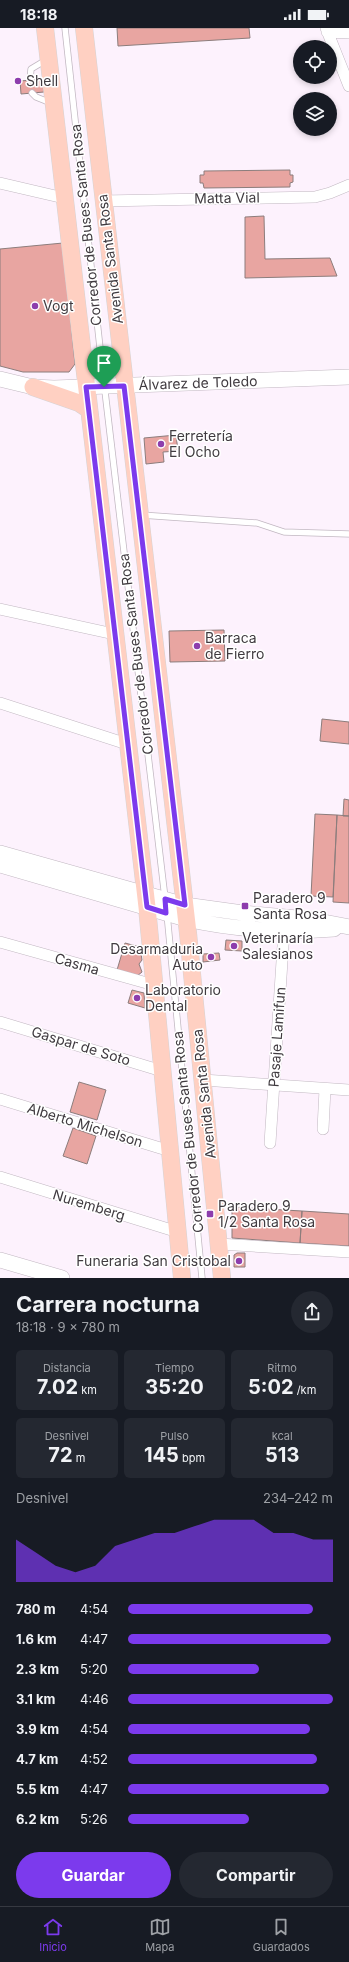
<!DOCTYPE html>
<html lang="es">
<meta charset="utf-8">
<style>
:root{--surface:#171b24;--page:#242831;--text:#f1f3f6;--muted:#9ea1a6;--line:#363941;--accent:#7c3aed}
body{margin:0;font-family:Inter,sans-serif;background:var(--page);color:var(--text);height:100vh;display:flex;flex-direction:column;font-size:15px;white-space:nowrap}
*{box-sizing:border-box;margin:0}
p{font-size:13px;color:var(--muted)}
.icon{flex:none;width:22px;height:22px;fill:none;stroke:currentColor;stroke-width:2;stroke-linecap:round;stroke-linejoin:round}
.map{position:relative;height:1250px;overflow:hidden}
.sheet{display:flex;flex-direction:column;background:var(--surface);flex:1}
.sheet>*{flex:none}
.fabs{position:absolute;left:293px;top:12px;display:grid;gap:8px}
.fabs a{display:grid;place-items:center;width:44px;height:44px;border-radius:50%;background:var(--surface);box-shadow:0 2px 6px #0003;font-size:20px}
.pin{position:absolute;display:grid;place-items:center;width:34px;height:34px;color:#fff;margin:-41px -17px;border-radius:50% 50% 50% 0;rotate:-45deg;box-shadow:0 0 4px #0007}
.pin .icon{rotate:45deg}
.round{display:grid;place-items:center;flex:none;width:42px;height:42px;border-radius:21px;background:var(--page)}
.summary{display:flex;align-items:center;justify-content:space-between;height:68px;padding:0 16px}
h1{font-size:22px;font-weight:700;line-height:30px}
.figures{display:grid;grid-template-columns:repeat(3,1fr);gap:6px;height:68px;padding:4px 16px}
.figures div{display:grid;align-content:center;border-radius:6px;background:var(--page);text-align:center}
.figures b{font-size:20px;font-weight:700}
.figures small{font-size:11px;font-weight:400}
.figures p{font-size:11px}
.chart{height:112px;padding:8px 16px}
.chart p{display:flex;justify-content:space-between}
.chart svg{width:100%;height:72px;margin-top:4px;fill:var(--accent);opacity:.7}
.cta{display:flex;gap:8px;margin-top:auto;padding:8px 16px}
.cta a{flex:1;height:46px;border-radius:24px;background:var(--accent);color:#fff;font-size:16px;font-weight:700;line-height:46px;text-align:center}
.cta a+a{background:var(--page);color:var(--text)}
ul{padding:0 16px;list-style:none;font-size:13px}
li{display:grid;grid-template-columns:64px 48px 1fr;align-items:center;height:30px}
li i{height:10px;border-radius:5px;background:var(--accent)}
.status{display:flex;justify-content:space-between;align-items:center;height:28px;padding:0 20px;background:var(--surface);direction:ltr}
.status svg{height:11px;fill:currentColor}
.tab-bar{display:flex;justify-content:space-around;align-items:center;height:56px;border-top:1px solid var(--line);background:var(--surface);font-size:11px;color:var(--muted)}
.tab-bar a{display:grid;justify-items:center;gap:2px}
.tab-bar .selected{color:var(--accent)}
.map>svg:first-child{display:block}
.building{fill:#e8a5a1;stroke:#8c7d7c}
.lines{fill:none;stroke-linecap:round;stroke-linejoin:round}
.lane-casing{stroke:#c2b8c2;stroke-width:7}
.street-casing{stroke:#c2b8c2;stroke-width:12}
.secondary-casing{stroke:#c2b8c2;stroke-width:16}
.primary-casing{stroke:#d5d4d5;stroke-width:18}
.lane{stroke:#fff;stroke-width:5.5}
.street{stroke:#fff;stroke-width:11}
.secondary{stroke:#fff;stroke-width:15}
.primary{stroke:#ffd0c2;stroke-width:17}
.route-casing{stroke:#fff;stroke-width:8}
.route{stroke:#7c3aed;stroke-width:5}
.poi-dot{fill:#8d3dad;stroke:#fff;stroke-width:1.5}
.labels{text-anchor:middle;stroke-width:3;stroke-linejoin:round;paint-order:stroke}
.poi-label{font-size:14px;fill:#403b40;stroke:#fff;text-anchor:start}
.street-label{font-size:14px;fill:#403b40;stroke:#fff}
</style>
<div class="status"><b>18:18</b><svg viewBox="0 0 49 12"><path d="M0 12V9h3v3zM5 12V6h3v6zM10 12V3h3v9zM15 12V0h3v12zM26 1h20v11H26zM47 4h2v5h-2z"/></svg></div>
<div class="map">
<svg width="349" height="1250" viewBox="0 0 349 1250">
<rect width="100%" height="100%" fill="#fdf2fd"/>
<path class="building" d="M117,0H249L250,10L118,18Z
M42,51L44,64L21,66L20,53Z
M290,142V147H293V154L290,155V159L204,160L203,155H200V147H204V143Z
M264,188L265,231L330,230L337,248L245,250V189Z
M63,215L75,336L69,344H23L0,338V221Z
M176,407L178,423L163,424L164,434L146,436L144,410Z
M224,602L225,633L170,634L169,603Z
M322,691L349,694V716L320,713Z
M344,771L349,772V788H343Z
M315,786L337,787L333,869L311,868Z
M337,787L349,788V875L333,874Z
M226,912L242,913V923L225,922Z
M125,915L140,919L142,932L139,936L142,944L137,948L117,942Z
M219,925L220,932L203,934V926Z
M132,962L144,965L145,980L128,975Z
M79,1054L106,1062L97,1092L70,1084Z
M73,1100L96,1108L87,1136L63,1128Z
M232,1179L302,1183L300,1215L232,1210Z
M302,1183L349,1186V1218L300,1215Z
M237,1225H245V1239H234V1227Z"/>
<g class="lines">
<defs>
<path id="lane" d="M65,0L102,338L165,870
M30,52L31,41L46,32
M32,65L36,69L51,75
M141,487L257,495L284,504L349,506
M167,886L202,1250"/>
<path id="street" d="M326,0L349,58
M327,4L349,5
M0,155L64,170
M103,173L315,169L330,165L349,157
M0,581L114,606
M0,675L127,716
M0,914L154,957
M0,994L162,1043
M203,1052L349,1062
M0,1071L170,1123
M323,1101L325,1061
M270,1115L284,903
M0,1149L178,1204
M219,1216L349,1224"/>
<path id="secondary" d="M0,351L33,359L54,360L349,349
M0,825L185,877L243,885L308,891L349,899
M0,837L186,891C235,902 284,905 334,901
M0,1232L62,1250"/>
<path id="primary" d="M45,0L147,879L182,1250
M84,0L188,905L222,1250
M33,359L79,375L88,381"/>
</defs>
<use href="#lane" class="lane-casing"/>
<use href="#street" class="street-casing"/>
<use href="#secondary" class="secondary-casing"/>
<use href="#primary" class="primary-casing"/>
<use href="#lane" class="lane"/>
<use href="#street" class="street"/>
<use href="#secondary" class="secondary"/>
<use href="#primary" class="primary"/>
</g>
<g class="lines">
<defs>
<path id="route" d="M124,358L185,877L165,871L166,885L147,879L86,359Z"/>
</defs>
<use href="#route" class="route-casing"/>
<use href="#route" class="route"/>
</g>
<g class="poi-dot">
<circle cx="18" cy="53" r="4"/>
<circle cx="35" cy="278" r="4"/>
<circle cx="161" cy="416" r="4"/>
<circle cx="197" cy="618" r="4"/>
<rect x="241" y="874" width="8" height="8" rx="2"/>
<circle cx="234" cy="918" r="4"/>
<circle cx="211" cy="929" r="4"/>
<circle cx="137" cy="970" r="4"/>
<rect x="206" y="1182" width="8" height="8" rx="2"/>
<circle cx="239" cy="1233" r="4"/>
</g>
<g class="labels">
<g class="poi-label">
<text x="26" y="58">Shell</text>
<text x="43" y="283">Vogt</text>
<text x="169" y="413">Ferretería<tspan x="169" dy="16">El Ocho</tspan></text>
<text x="205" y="615">Barraca<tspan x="205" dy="16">de Fierro</tspan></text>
<text x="253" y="875">Paradero 9<tspan x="253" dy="16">Santa Rosa</tspan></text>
<text x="242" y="915">Veterinaría<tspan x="242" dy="16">Salesianos</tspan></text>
<text x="203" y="926" text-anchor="end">Desarmaduria<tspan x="203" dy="16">Auto</tspan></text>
<text x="145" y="967">Laboratorio<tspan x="145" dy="16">Dental</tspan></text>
<text x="218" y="1183">Paradero 9<tspan x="218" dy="16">1/2 Santa Rosa</tspan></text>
<text x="231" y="1238" text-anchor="end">Funeraria San Cristobal</text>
</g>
<g class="street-label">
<text transform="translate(227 170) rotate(-1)" y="5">Matta Vial</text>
<text transform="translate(86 197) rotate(-96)" y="5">Corredor de Buses Santa Rosa</text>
<text transform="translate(110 231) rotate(-97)" y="5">Avenida Santa Rosa</text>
<text transform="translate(198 355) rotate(-2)" y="5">Álvarez de Toledo</text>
<text transform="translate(136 626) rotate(-97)" y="5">Corredor de Buses Santa Rosa</text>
<text transform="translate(77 936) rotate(16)" y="5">Casma</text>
<text transform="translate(277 1009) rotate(-86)" y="5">Pasaje Lamifun</text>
<text transform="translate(81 1018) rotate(17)" y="5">Gaspar de Soto</text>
<text transform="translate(204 1066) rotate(-96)" y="5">Avenida Santa Rosa</text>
<text transform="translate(85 1097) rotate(17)" y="5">Alberto Michelson</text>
<text transform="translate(188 1104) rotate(-96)" y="5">Corredor de Buses Santa Rosa</text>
<text transform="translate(89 1177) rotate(17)" y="5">Nuremberg</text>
</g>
</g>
</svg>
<div class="fabs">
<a><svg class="icon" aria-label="locate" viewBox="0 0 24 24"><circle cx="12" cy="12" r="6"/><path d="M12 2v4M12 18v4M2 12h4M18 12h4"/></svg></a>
<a><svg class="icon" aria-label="layers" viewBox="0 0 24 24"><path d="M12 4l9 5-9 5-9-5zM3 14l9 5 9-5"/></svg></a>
</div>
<div class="pin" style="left:104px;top:359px;background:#1e9e55"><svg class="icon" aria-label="arrive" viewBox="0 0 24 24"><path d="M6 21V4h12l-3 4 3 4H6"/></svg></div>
</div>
<section class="sheet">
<div class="summary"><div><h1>Carrera nocturna</h1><p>18:18 · 9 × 780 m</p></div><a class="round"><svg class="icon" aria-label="share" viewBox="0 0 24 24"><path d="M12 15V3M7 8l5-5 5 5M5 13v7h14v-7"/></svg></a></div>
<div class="figures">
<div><p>Distancia</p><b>7.02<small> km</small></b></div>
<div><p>Tiempo</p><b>35:20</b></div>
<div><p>Ritmo</p><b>5:02<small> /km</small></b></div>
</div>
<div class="figures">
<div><p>Desnivel</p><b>72<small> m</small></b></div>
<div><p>Pulso</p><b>145<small> bpm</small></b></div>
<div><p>kcal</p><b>513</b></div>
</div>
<div class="chart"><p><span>Desnivel</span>234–242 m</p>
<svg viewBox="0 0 160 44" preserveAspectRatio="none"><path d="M0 44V18L10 26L20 34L30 38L40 34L50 22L60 18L70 14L80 14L90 10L100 6L110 6L120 6L130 14L140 14L150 18L160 18V44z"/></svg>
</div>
<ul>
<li><b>780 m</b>4:54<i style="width:90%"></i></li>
<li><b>1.6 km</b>4:47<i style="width:99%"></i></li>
<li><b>2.3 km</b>5:20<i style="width:64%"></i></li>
<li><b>3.1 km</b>4:46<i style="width:100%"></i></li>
<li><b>3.9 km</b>4:54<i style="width:89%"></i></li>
<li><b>4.7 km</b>4:52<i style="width:92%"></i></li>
<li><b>5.5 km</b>4:47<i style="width:98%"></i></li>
<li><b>6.2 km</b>5:26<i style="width:59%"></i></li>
</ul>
<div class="cta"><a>Guardar</a><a>Compartir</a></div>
</section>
<nav class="tab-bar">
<a class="selected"><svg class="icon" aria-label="home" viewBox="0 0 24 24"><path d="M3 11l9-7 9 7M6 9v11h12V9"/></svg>Inicio</a>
<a><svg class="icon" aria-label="map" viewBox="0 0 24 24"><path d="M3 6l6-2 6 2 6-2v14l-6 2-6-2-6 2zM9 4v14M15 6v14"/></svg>Mapa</a>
<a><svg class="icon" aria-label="saved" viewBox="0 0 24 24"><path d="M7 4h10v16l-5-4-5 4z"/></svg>Guardados</a>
</nav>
